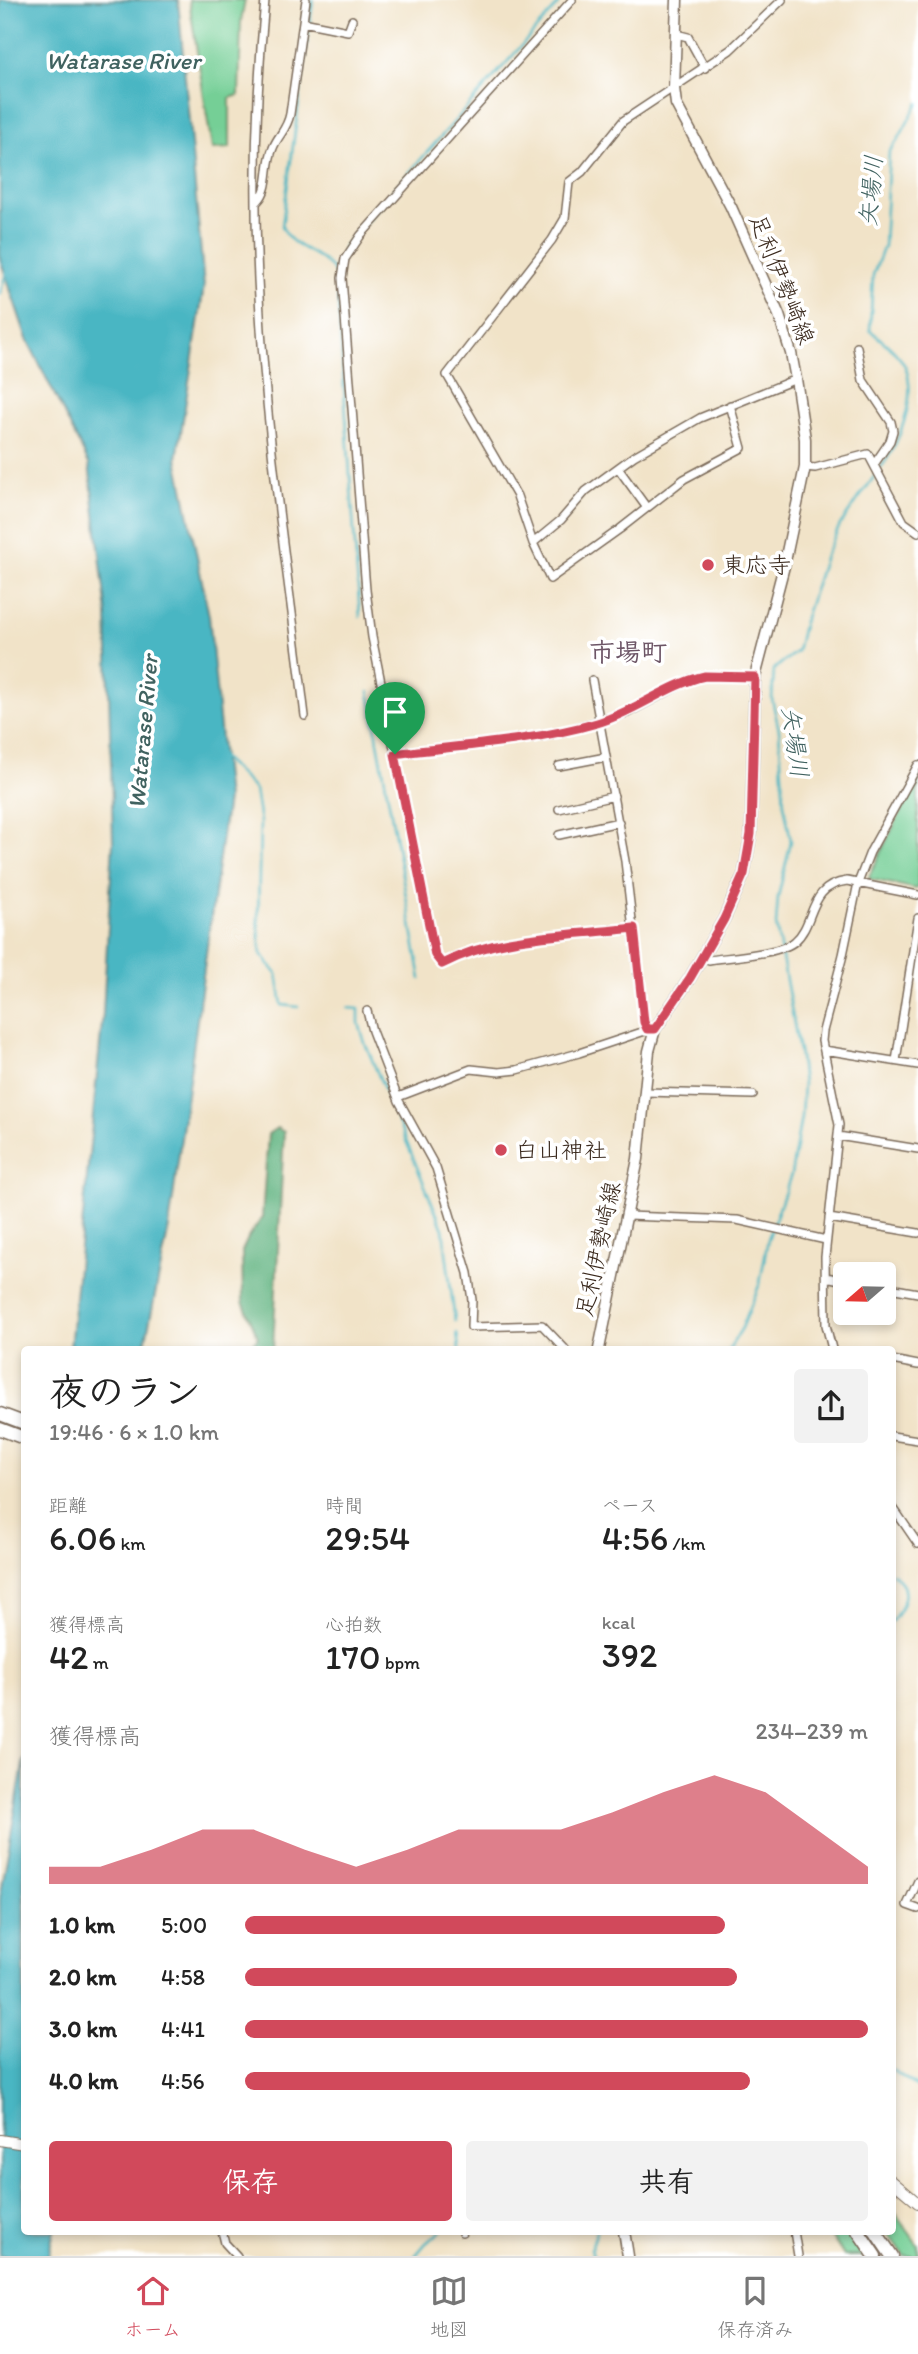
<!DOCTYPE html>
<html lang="ja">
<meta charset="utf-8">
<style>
:root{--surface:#fff;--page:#f2f2f2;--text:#222;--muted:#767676;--line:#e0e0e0;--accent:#d1495b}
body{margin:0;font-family:Itim,"Klee One",sans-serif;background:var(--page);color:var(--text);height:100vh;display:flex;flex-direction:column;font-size:26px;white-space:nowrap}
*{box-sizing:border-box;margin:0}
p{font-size:23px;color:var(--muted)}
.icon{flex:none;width:38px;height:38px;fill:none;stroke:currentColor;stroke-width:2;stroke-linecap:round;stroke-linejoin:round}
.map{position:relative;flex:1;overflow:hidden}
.panel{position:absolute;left:21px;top:1346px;width:875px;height:889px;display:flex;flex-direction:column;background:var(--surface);border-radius:7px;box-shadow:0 4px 10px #0003}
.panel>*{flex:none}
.needle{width:46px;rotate:250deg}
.buttons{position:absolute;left:833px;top:1262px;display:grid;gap:14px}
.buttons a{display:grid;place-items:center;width:63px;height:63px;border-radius:7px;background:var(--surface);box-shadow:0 4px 10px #0003;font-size:35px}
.pin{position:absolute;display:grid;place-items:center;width:60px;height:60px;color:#fff;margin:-72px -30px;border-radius:50% 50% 50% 0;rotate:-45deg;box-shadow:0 0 7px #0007}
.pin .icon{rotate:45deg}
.round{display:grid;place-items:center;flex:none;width:74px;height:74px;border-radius:7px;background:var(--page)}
.overview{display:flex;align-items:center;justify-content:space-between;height:119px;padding:0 28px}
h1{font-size:38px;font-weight:600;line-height:52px}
.metrics{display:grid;grid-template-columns:repeat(3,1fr);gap:10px;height:119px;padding:7px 28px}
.metrics div{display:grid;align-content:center}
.metrics b{font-size:35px;font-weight:600}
.metrics small{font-size:19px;font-weight:400}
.metrics p{font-size:19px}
.chart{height:196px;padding:14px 28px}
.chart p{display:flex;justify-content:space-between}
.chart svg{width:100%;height:126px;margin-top:7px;fill:var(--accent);opacity:.7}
.action{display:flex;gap:14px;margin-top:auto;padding:14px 28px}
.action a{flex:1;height:80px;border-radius:7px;background:var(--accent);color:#fff;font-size:28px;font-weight:600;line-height:80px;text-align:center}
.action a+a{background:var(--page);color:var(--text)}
ul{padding:0 28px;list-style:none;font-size:23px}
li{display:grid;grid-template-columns:112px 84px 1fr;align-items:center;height:52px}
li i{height:18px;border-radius:9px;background:var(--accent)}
.tab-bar{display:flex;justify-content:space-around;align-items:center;height:98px;border-top:2px solid var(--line);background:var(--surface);font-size:19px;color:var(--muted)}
.tab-bar a{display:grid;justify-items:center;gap:4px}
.tab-bar .on{color:var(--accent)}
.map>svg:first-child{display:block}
.green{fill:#74cf96;stroke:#587c5a;stroke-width:2}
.forest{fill:#5fb27f;stroke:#4d6e4e;stroke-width:2}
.water{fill:#48b6c3;stroke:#427070;stroke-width:2}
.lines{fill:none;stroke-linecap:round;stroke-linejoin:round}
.stream{stroke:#48b6c3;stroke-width:2.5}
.minor-casing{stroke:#7b6b5a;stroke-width:10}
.secondary-casing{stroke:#7b6b5a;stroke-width:12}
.primary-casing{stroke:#7b6b5a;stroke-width:13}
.motorway-casing{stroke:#7b6b5a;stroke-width:15}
.minor{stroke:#fff;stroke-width:7}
.secondary{stroke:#fff;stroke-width:10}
.primary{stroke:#fff;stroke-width:10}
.motorway{stroke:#fff;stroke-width:12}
.route-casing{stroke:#fff;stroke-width:14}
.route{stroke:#d1495b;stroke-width:9}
.poi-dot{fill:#d1495b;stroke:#fff;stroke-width:2.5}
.labels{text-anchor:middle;stroke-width:7;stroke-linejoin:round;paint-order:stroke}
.street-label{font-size:23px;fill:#3b2a1e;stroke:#fff}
.poi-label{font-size:23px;fill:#3b2a1e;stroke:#fff;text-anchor:start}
.water-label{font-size:24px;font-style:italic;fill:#406260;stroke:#fff}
.quarter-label{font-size:26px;font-weight:bold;fill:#6d5667;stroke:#fff}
</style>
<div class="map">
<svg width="918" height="2256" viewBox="0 0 918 2256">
<rect width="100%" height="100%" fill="#fff"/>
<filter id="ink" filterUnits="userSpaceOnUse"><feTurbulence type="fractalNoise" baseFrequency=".0143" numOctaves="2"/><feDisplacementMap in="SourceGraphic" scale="14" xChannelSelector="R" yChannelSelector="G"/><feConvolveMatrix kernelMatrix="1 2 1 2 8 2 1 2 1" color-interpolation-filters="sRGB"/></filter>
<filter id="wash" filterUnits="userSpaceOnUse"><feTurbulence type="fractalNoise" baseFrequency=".00686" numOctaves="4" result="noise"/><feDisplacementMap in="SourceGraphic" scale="28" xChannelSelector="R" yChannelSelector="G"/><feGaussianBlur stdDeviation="1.57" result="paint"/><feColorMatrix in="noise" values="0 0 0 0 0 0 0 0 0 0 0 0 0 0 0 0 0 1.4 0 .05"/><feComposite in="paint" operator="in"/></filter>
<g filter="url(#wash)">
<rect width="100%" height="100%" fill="#f1e3c8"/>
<path class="green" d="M189,0H245L241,21L239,95L230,98V148L212,149Z
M918,777V887L916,889L870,879L869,876Z
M893,2210L918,2245V2256H904L886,2231H892Z
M828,2231H849L865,2256H844Z"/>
<path class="forest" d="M277,1128L284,1132L273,1349H249L258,1337L243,1302L242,1251L249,1236L262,1218L268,1134Z"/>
<path class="water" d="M0,0H178L204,286L177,458L209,616L227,799L169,1227L144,1349H70L103,1013L113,842L107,614L89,464L27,339L0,259Z
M24,1759V2231H54L48,2256H0V1898Z"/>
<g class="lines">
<path class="stream" d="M313,0L282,226C293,250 309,247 325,262C329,265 333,271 336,275
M0,294L6,273
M880,469C899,444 918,398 905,366C897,351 882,341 870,330L873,275L884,246L889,152L898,140L918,103
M360,617L336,275L345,245L562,0
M369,692L421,979
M220,755L255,790L260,822L258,923L261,954L277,974L282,1005L298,1007
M348,1008L359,1009V1023L365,1043L443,1229L455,1321
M457,1333L459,1349
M729,1349L742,1328L760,1283L768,1239L791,1175L801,1117L803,1084L800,1057L776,925L778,897L791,841L784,804L779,730L772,699L774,669L797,651L804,621L825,556L840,525L876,474
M892,1573C912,1587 905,1605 892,1621
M892,2070L918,2087
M415,2256L426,2243L441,2231
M593,2256L591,2248L597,2231"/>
</g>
</g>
<g filter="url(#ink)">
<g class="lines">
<defs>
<path id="minor" d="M265,0C255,104 253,210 260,314C268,448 289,582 305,716
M572,0L361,235L345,259L342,278L366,590L372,637L435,955L442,964C500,934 570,936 634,928
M303,22L348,31L352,20
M676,34L688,37L705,68
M258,201C271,188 265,165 273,148C278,135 287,130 290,114L306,0
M857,347L863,380L891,422L893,431L890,441L875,463
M730,405L742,448L684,479L620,529L550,579L533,543L517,496L447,375L552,240L565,218L569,182L582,172L623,121L730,50L782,0
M805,467L815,468L868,454L904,522L918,532
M618,468L647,508
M533,543L561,520L586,491L634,456L700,418L796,379
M592,680L625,861L644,1022L647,1029
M395,754L550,735L627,713L691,679L705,676L755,677
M559,766L606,757
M559,809L614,796
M559,835L619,822
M702,957L709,960C729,957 781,954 795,941C816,923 807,886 847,881L918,895
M367,1011L372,1031L399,1101L436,1168L468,1273L472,1300L471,1327L542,1325L565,1349
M824,1050L918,1065
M896,1061L918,918
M646,1092L753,1095
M398,1097L471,1069L499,1072L517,1070L579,1053L651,1029
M838,1136L918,1149
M627,1216L737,1220L826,1240
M829,1218L918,1233
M826,1277L845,1281
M884,1287L918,1293
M832,1349L826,1325L825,1257L839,1125L822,1041L823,1031L843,955L858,883L870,852L918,765
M892,1360L918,1365
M892,1436L918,1440
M892,1506L918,1544
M918,1881L907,1905L918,1909
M222,2231L225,2243L237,2256
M794,2231L798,2256
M462,2233V2231"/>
<path id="secondary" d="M0,2140L24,2144
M892,2181L918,2203"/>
<path id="primary" d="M599,1349L638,1159L649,1051L655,1029L690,978L724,919L744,874L751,834L755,677L784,566L805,467V439L796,379L791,353L779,315L731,207L676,104L674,88L677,0
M624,2231L628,2256"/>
<path id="motorway" d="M0,1414L24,1423
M0,1429L24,1438
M858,2231L875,2256
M875,2231L892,2256"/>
</defs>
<use href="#minor" class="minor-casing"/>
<use href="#secondary" class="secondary-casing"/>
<use href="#primary" class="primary-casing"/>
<use href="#motorway" class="motorway-casing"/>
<use href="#minor" class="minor"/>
<use href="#secondary" class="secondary"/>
<use href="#primary" class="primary"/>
<use href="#motorway" class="motorway"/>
</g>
</g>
<g class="lines" filter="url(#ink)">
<defs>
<path id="route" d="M705,676L755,677L751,834L744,874L724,919L690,978L655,1029H647L644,1022L634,928C570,936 500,934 442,964L435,955L395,754C463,745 531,742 597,723C635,712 668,684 705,676Z"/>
</defs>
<use href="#route" class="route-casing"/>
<use href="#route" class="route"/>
</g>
<g class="poi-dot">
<circle cx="708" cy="565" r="7"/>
<circle cx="501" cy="1150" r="7"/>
</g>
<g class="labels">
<g class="street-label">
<text transform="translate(782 279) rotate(68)" y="8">足利伊勢崎線</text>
<text transform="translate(598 1249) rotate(-78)" y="8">足利伊勢崎線</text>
</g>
<g class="poi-label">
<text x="722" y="573">東応寺</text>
<text x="515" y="1158">白山神社</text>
</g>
<g class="water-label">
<text x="123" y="69">Watarase River</text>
<text transform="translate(871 191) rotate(-85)" y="8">矢場川</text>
<text transform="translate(143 732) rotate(-85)" y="8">Watarase River</text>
<text transform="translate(795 742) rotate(82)" y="8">矢場川</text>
</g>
<g class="quarter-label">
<text x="628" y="661">市場町</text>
</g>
</g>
</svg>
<div class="buttons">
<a><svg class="needle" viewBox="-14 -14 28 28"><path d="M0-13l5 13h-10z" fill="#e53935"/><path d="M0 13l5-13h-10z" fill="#767676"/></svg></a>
</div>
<div class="pin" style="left:395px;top:754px;background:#1e9e55"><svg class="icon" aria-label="arrive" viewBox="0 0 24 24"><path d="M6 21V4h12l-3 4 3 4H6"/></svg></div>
<section class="panel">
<div class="overview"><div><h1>夜のラン</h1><p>19:46 · 6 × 1.0 km</p></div><a class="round"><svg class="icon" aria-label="share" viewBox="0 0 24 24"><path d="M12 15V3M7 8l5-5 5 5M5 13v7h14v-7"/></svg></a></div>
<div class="metrics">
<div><p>距離</p><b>6.06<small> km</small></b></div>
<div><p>時間</p><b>29:54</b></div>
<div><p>ペース</p><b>4:56<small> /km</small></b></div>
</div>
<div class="metrics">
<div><p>獲得標高</p><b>42<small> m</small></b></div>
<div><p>心拍数</p><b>170<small> bpm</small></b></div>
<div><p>kcal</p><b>392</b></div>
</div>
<div class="chart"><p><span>獲得標高</span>234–239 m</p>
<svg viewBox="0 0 160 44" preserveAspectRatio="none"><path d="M0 44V38L10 38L20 32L30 25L40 25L50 32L60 38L70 32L80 25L90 25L100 25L110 19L120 12L130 6L140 12L150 25L160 38V44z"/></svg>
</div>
<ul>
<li><b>1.0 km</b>5:00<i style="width:77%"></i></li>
<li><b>2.0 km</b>4:58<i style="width:79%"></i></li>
<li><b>3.0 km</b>4:41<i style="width:100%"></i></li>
<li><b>4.0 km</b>4:56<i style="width:81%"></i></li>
</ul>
<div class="action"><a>保存</a><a>共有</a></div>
</section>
</div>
<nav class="tab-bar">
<a class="on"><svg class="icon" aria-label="home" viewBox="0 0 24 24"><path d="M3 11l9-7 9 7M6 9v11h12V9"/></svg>ホーム</a>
<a><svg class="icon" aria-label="map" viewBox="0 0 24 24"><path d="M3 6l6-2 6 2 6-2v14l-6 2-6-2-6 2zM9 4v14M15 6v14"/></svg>地図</a>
<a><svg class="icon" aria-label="saved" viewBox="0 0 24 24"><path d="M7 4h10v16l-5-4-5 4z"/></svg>保存済み</a>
</nav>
